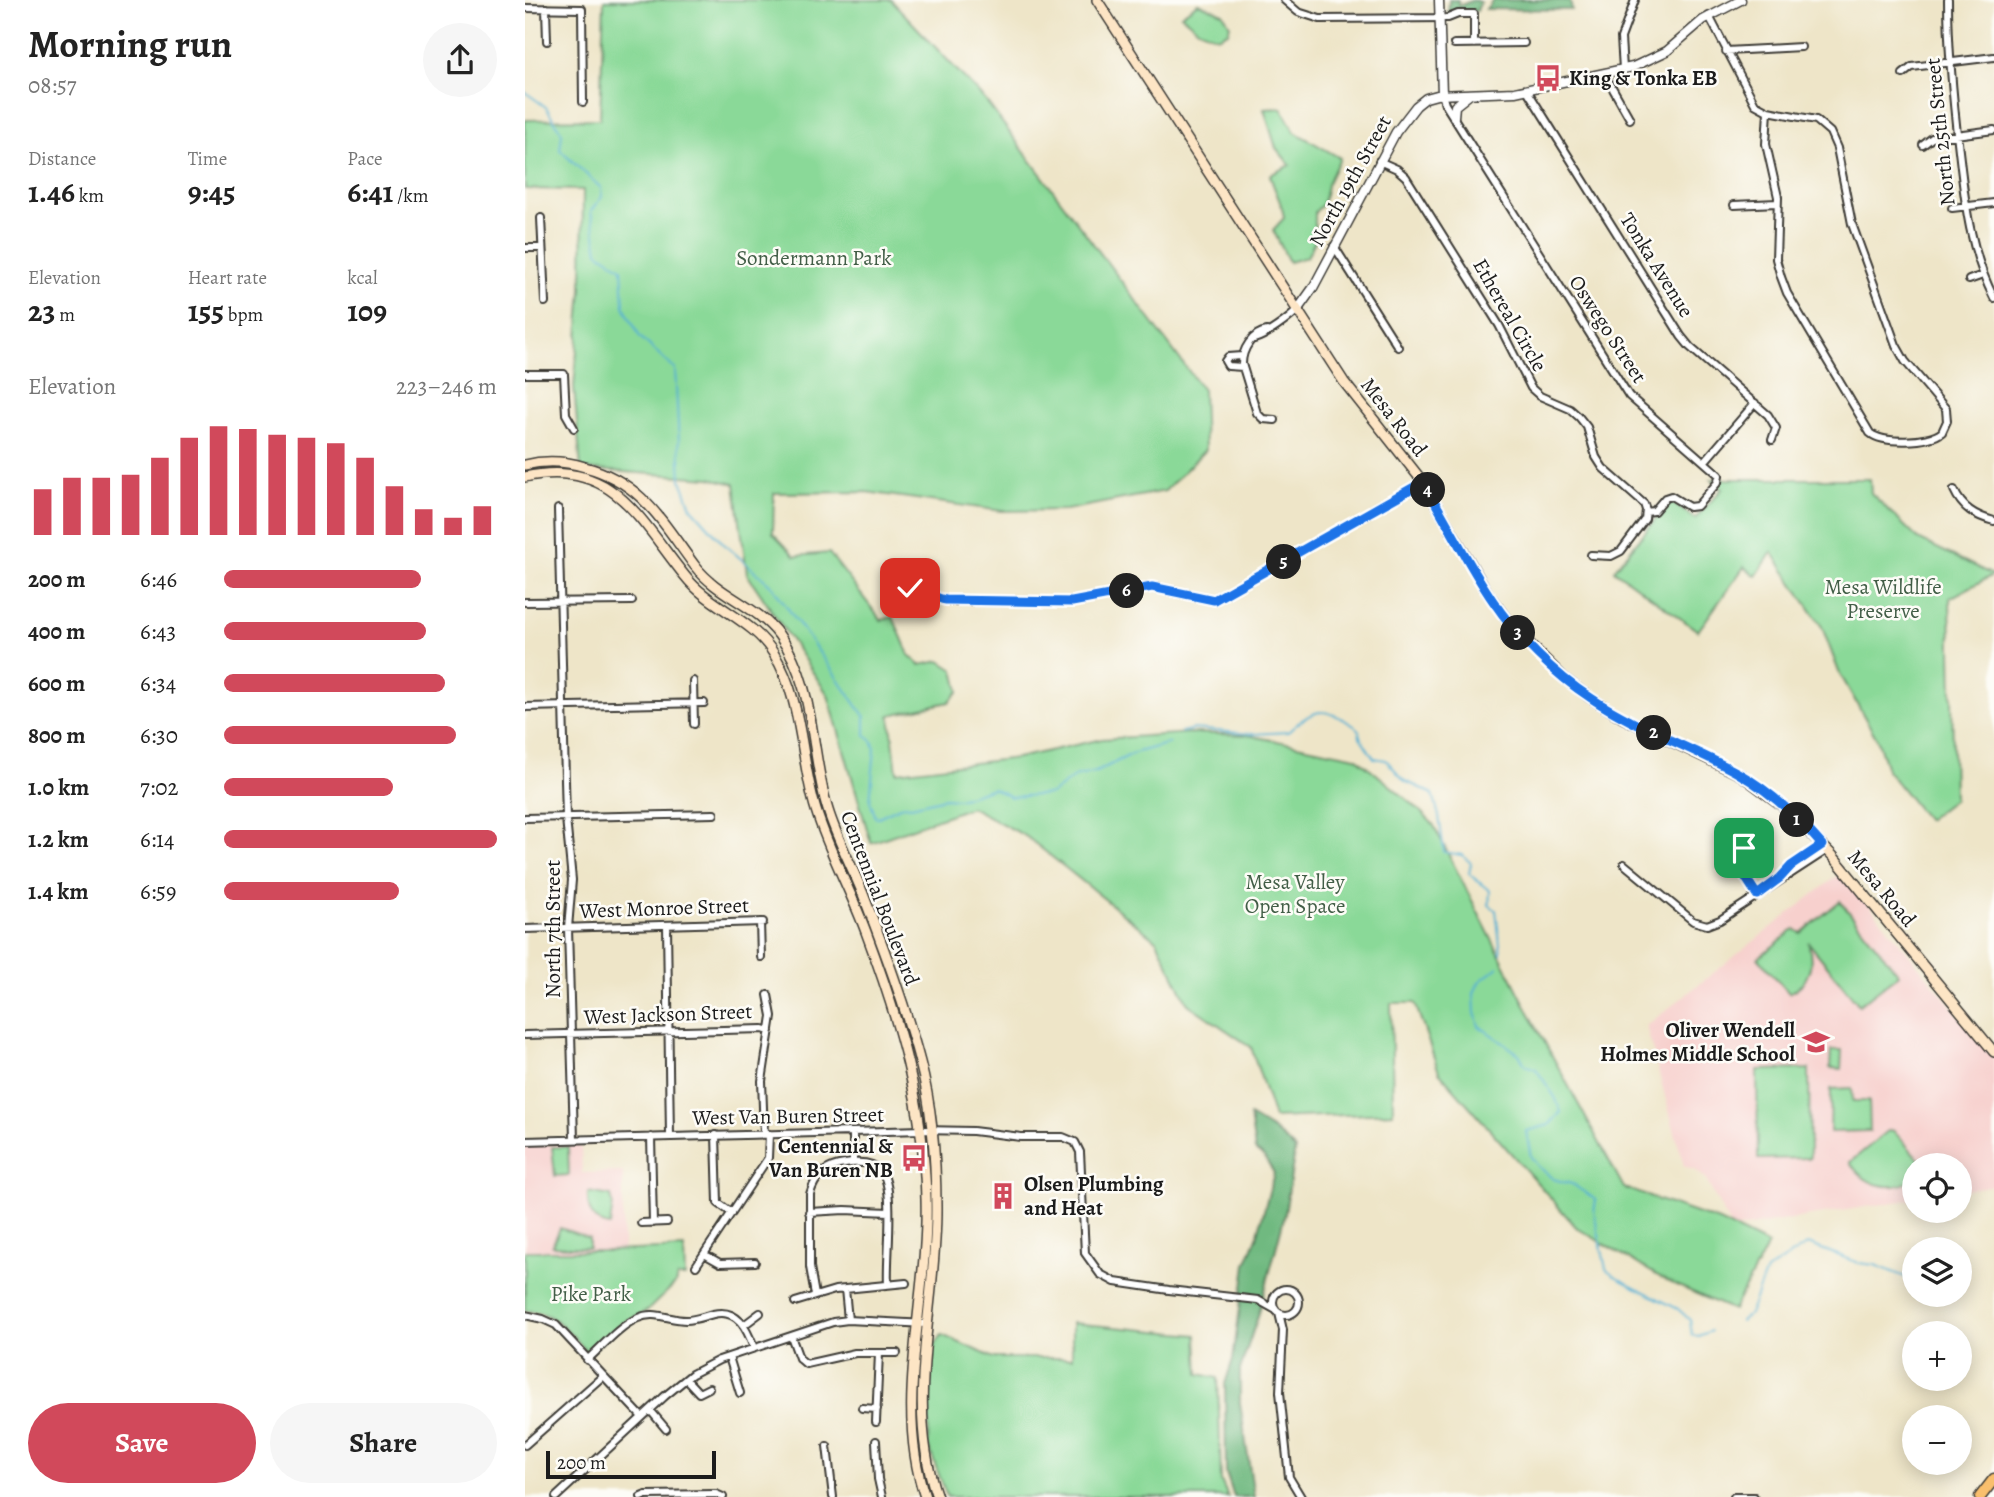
<!DOCTYPE html>
<meta charset="utf-8">
<style>
:root{--surface:#fff;--page:#f6f6f6;--text:#222;--muted:#767676;--accent:#d1495b}
body{margin:0;font-family:Alegreya,serif;background:var(--page);color:var(--text);height:100vh;display:flex;flex-direction:column;font-size:26px;white-space:nowrap}
*{box-sizing:border-box;margin:0}
p{font-size:23px;color:var(--muted)}
.icon{flex:none;width:38px;height:38px;fill:none;stroke:currentColor;stroke-width:2;stroke-linecap:round;stroke-linejoin:round}
.map{position:relative;flex:1;overflow:hidden}
.panel{display:flex;flex-direction:column;background:var(--surface);width:525px}
.panel>*{flex:none}
.fabs{position:absolute;left:1377px;top:1153px;display:grid;gap:14px}
.fabs a{display:grid;place-items:center;width:70px;height:70px;border-radius:50%;background:var(--surface);box-shadow:0 4px 18px #0003;font-size:35px}
.scale{position:absolute;left:21px;bottom:18px;width:170px;box-sizing:border-box;padding-left:7px;border:4px solid #1c1c1c;border-top:0;font-size:19px;line-height:24px;white-space:nowrap;color:#1c1c1c;-webkit-text-stroke:5px #fdfcf7;paint-order:stroke}
.pin{position:absolute;display:grid;place-items:center;width:60px;height:60px;color:#fff;margin:-30px;border-radius:14px;box-shadow:0 4px 10px #0006}
.km{position:absolute;width:35px;height:35px;margin:-18px;border-radius:50%;background:#222;color:#fff;font-size:19px;line-height:35px;text-align:center}
.round{display:grid;place-items:center;flex:none;width:74px;height:74px;border-radius:37px;background:var(--page)}
.summary{display:flex;align-items:center;justify-content:space-between;height:119px;padding:0 28px}
h1{font-size:38px;font-weight:700;line-height:52px}
.figures{display:grid;grid-template-columns:repeat(3,1fr);gap:10px;height:119px;padding:7px 28px}
.figures div{display:grid;align-content:center}
.figures b{font-size:30px;font-weight:700}
.figures small{font-size:19px;font-weight:400}
.figures p{font-size:19px}
.chart{height:196px;padding:14px 28px}
.chart p{display:flex;justify-content:space-between}
.chart svg{width:100%;height:126px;margin-top:7px;stroke:var(--accent);stroke-width:6}
.button{display:flex;gap:14px;margin-top:auto;padding:14px 28px}
.button a{flex:1;height:80px;border-radius:42px;background:var(--accent);color:#fff;font-size:28px;font-weight:700;line-height:80px;text-align:center}
.button a+a{background:var(--page);color:var(--text)}
ul{padding:0 28px;list-style:none;font-size:23px}
li{display:grid;grid-template-columns:112px 84px 1fr;align-items:center;height:52px}
li i{height:18px;border-radius:9px;background:var(--accent)}
main{display:flex;flex:1;min-height:0}
.map>svg:first-child{display:block}
.built{fill:#f7d0cd}
.green{fill:#8ad998;stroke:#537a5a;stroke-width:2}
.forest{fill:#6fb980;stroke:#466a4e;stroke-width:2}
.lines{fill:none;stroke-linecap:round;stroke-linejoin:round}
.stream{stroke:#54b0d2;stroke-width:2}
.minor-casing{stroke:#3c3a36;stroke-width:10}
.tertiary-casing{stroke:#3c3a36;stroke-width:11}
.secondary-casing{stroke:#3c3a36;stroke-width:12}
.primary-casing{stroke:#3c3a36;stroke-width:13}
.minor{stroke:#fff;stroke-width:6}
.tertiary{stroke:#fff;stroke-width:8}
.secondary{stroke:#fde5c5;stroke-width:9}
.primary{stroke:#f9bf6d;stroke-width:10}
.route-casing{stroke:#fff;stroke-width:14}
.route{stroke:#1a73e8;stroke-width:9}
.labels{text-anchor:middle;stroke-width:5;stroke-linejoin:round;paint-order:stroke}
.poi-label{font-size:21px;font-weight:bold;fill:#1c1c1c;stroke:#fdfcf7;text-anchor:start}
.street-label{font-size:21px;fill:#1c1c1c;stroke:#fdfcf7}
.park-label{font-size:21px;fill:#425e47;stroke:#fdfcf7}
</style>
<main>
<section class="panel">
<div class="summary"><div><h1>Morning run</h1><p>08:57</p></div><a class="round"><svg class="icon" aria-label="share" viewBox="0 0 24 24"><path d="M12 15V3M7 8l5-5 5 5M5 13v7h14v-7"/></svg></a></div>
<div class="figures">
<div><p>Distance</p><b>1.46<small> km</small></b></div>
<div><p>Time</p><b>9:45</b></div>
<div><p>Pace</p><b>6:41<small> /km</small></b></div>
</div>
<div class="figures">
<div><p>Elevation</p><b>23<small> m</small></b></div>
<div><p>Heart rate</p><b>155<small> bpm</small></b></div>
<div><p>kcal</p><b>109</b></div>
</div>
<div class="chart"><p><span>Elevation</span>223–246 m</p>
<svg viewBox="0 0 160 44" preserveAspectRatio="none"><path d="M5 44V28M15 44V24M25 44V24M35 44V23M45 44V17M55 44V10M65 44V6M75 44V7M85 44V9M95 44V10M105 44V12M115 44V17M125 44V27M135 44V35M145 44V38M155 44V34"/></svg>
</div>
<ul>
<li><b>200 m</b>6:46<i style="width:72%"></i></li>
<li><b>400 m</b>6:43<i style="width:74%"></i></li>
<li><b>600 m</b>6:34<i style="width:81%"></i></li>
<li><b>800 m</b>6:30<i style="width:85%"></i></li>
<li><b>1.0 km</b>7:02<i style="width:62%"></i></li>
<li><b>1.2 km</b>6:14<i style="width:100%"></i></li>
<li><b>1.4 km</b>6:59<i style="width:64%"></i></li>
</ul>
<div class="button"><a>Save</a><a>Share</a></div>
</section>
<div class="map">
<svg width="1469" height="1497" viewBox="0 0 1469 1497">
<rect width="100%" height="100%" fill="#fdfcf7"/>
<filter id="ink" filterUnits="userSpaceOnUse"><feTurbulence type="fractalNoise" baseFrequency=".0143" numOctaves="2"/><feDisplacementMap in="SourceGraphic" scale="14" xChannelSelector="R" yChannelSelector="G"/><feConvolveMatrix kernelMatrix="1 2 1 2 8 2 1 2 1" color-interpolation-filters="sRGB"/></filter>
<filter id="wash" filterUnits="userSpaceOnUse"><feTurbulence type="fractalNoise" baseFrequency=".00686" numOctaves="4" result="noise"/><feDisplacementMap in="SourceGraphic" scale="28" xChannelSelector="R" yChannelSelector="G"/><feGaussianBlur stdDeviation="1.57" result="paint"/><feColorMatrix in="noise" values="0 0 0 0 0 0 0 0 0 0 0 0 0 0 0 0 0 1.4 0 .05"/><feComposite in="paint" operator="in"/></filter>
<g filter="url(#wash)">
<rect width="100%" height="100%" fill="#eee5c8"/>
<path class="built" d="M1317,872L1469,1058V1185L1435,1191V1166H1390L1389,1199L1207,1229L1180,1178L1170,1170L1159,1166L1121,1026Z
M56,1143L57,1173L98,1172V1251H0V1145Z"/>
<path class="green" d="M79,0H366L461,101L678,390L680,450L640,491L541,510L477,511L341,492L249,493L248,533L270,556L304,553L356,620L368,617L384,655L395,665L415,661L429,670L434,691L424,702L365,715L372,772L492,758L577,739L665,733L722,735L831,757L891,807L908,824L1012,1028L1099,1188L1194,1221L1243,1245L1208,1310L1142,1281L1052,1228L914,1072L890,1003H866L868,1113L749,1118L726,1047L663,1004L632,941L502,837L446,807L346,843L303,695L222,574L210,484L185,478L56,469L49,387L57,290L58,190L0,189V120L75,119Z
M673,3L698,13L705,25L703,32L692,37L673,29L656,15Z
M756,108L770,132L815,158L802,185L798,204L790,212V241L782,257L764,262L748,230L759,218C757,201 749,191 745,175L765,165L751,148L739,109Z
M1186,479H1345L1346,493L1393,539L1468,575L1425,598L1429,799L1402,820L1362,770L1353,741L1314,672L1297,627L1247,552L1231,576L1219,567L1173,631L1089,570L1145,501L1170,519L1197,489Z
M1315,901L1374,974L1334,1005L1283,942C1289,962 1286,983 1264,993L1233,958L1270,929L1276,933Z
M1306,1050H1317L1316,1069L1305,1068Z
M1284,1069L1285,1158L1233,1159L1232,1070Z
M1327,1088L1328,1101H1344L1345,1131L1305,1132L1306,1089Z
M1364,1130L1369,1131L1399,1165L1390,1166L1389,1179C1366,1193 1339,1186 1325,1162Z
M27,1147H43L44,1175L30,1176Z
M63,1192L86,1196L88,1203L85,1226C67,1224 62,1209 63,1192Z
M35,1228L64,1238V1248L27,1246Z
M159,1248L160,1277H152L150,1284L122,1311L98,1322L66,1352H62C44,1332 29,1310 0,1311V1251H84Z
M547,1323L672,1335L674,1374L693,1378L696,1481L703,1497H422L403,1445L407,1349L417,1335L469,1358H547Z"/>
<path class="forest" d="M924,0H933L934,6L948,0L955,2L952,11L933,12L923,16Z
M968,0H1045L1047,10L961,9Z
M725,1116L748,1130L770,1149L760,1214L734,1313L715,1370V1403L729,1497H709L701,1473L700,1384L708,1359L721,1264L732,1237L749,1173L739,1157L730,1150Z"/>
<g class="lines">
<path class="stream" d="M0,92L21,107L37,133L35,150L76,188L77,197L66,211L73,252L97,268L99,306L115,337L150,369L156,480L166,507L199,544L247,586L340,717V735L347,741L350,748L345,801L351,818L379,805L386,806L420,798L434,799L468,788L486,797L526,794L549,777L571,772L609,753L645,743
M656,732L669,729L728,734L763,732C793,704 801,708 834,729L835,737L849,758L861,760L880,781L908,794L914,816L919,852L937,855L946,863L944,874L965,891L964,905L971,910L976,954
M973,967L954,982L949,993L950,1013L954,1026L994,1054L1000,1065L1011,1069L1030,1097L1036,1112L1024,1125L1001,1131L1006,1157L1013,1166L1028,1179L1047,1184L1071,1200L1069,1212L1081,1269L1096,1280L1153,1309L1165,1320L1167,1335L1173,1336L1186,1331
M1435,1281L1437,1283
M1216,1321L1224,1314L1241,1271L1283,1244L1334,1263L1350,1265L1380,1277L1390,1276"/>
</g>
</g>
<g filter="url(#ink)">
<g class="lines">
<defs>
<path id="minor" d="M759,0L773,12L795,19L923,18L933,14H949V44
M1423,0C1423,51 1428,100 1434,151C1440,203 1445,251 1469,298
M0,8L57,9L58,102
M21,8L22,41
M1184,16L1230,104L1243,111L1291,120L1305,132L1312,148L1327,224L1371,345L1380,361L1421,409L1422,421L1417,432
M929,44L999,43
M1201,51L1276,47
M1098,69L1096,38L1110,0
M1079,73L1105,119
M1378,74L1387,67L1469,57
M1002,90L1156,336L1165,347L1243,415L1251,428L1247,440
M917,94L920,104L1104,396L1194,475L1193,482L1172,506L1164,507L1146,496L1140,498L1129,511L1121,512
M1243,111L1241,144L1253,197L1251,259L1256,277L1262,293L1345,433C1358,444 1404,443 1417,432
M1398,145L1407,138L1469,130
M854,161L872,169L881,177L974,325L1006,388L1015,396L1045,409L1054,417L1062,427L1071,457L1078,468L1119,504L1121,510L1120,519L1096,551L1086,556L1066,555
M1209,205L1252,203
M1427,208L1469,203
M16,218L20,302
M809,246L873,347
M0,248H17
M1444,280L1458,275
M742,331C727,333 717,350 717,364L732,413L738,419L750,420
M729,339C739,337 766,318 773,309
M717,356L703,357L700,361L703,366L718,367
M0,374H39L41,414L49,428
M1180,461L1230,403
M1429,490C1437,508 1450,516 1469,521
M33,509L41,818L47,880L43,928L49,1139
M385,588C400,588 410,599 426,601L547,602L627,587L689,600L898,482
M0,602L107,601
M168,681L169,724
M0,707L179,703
M0,818L189,814
M1219,848V873L1232,895
M1099,864L1168,921L1182,925L1195,920L1302,850
M1255,878L1266,866L1297,845
M235,922L236,957
M142,925L145,1137
M0,929L238,922
M0,1035L238,1029L245,1031
M328,1132V1163
M239,1134L237,1081L247,1016L243,995
M191,1135L193,1203L207,1213
M126,1137L128,1223
M0,1141L397,1130L448,1131L496,1137H538L550,1142L555,1152L560,1253L575,1274L590,1282L644,1290L733,1300L749,1309
M284,1212L320,1210L364,1212
M116,1223L142,1222
M179,1254L195,1263L230,1262
M171,1266L243,1158L244,1134
M748 1302a13 13 0 1 1 26 0a13 13 0 1 1-26 0Z
M320,1289L323,1320
M290,1295L285,1267V1194C290,1176 301,1166 320,1164C332,1162 347,1161 356,1171C371,1187 361,1259 363,1284
M270,1302L310,1290L381,1283
M754,1313L758,1330L755,1392L764,1477L776,1497
M0,1315L18,1319L31,1325L117,1417
M219,1325L235,1313
M266,1336L274,1358L281,1364L330,1353H372
M204,1357L215,1393
M62,1360C78,1346 94,1326 113,1318C129,1310 144,1320 161,1320C171,1320 179,1316 188,1314C213,1308 222,1329 229,1348
M161,1379L174,1393L184,1388
M337,1408L352,1409
M125,1410L141,1429
M351,1422L354,1353
M351,1441L353,1479L357,1497
M0,1445L78,1376
M302,1446L308,1497
M31,1497L140,1396L167,1374L194,1360L308,1322L323,1320L402,1324
M116,1497L121,1495L191,1494L198,1497
M1209,1497H1229"/>
<path id="tertiary" d="M914,0L917,94
M929,117L930,106L944,95
M773,309L788,288L871,132L891,106L901,98L912,95L990,92L1108,67L1142,51L1178,20L1216,0"/>
<path id="secondary" d="M572,0L819,382L898,482L964,595L986,625L1039,678L1064,697L1096,717L1216,775L1259,807L1308,856L1469,1052
M0,465C20,460 40,461 60,467C117,482 137,522 170,566C193,596 231,605 254,635C291,685 285,753 303,810C312,839 327,866 338,894C359,949 380,1005 395,1062C407,1107 411,1160 411,1207C412,1304 379,1402 412,1497
M0,477C88,458 114,519 160,576C185,608 228,619 249,654C278,701 275,759 291,810C304,852 326,891 341,932C374,1020 399,1105 401,1199C404,1296 368,1404 400,1497"/>
<path id="primary" d="M1455,1497L1469,1479"/>
</defs>
<use href="#minor" class="minor-casing"/>
<use href="#tertiary" class="tertiary-casing"/>
<use href="#secondary" class="secondary-casing"/>
<use href="#primary" class="primary-casing"/>
<use href="#minor" class="minor"/>
<use href="#tertiary" class="tertiary"/>
<use href="#secondary" class="secondary"/>
<use href="#primary" class="primary"/>
</g>
</g>
<g class="lines" filter="url(#ink)">
<defs>
<path id="route" d="M385,588C399,588 407,598 421,600L547,602L627,587L689,600L898,482C922,521 942,563 968,601C993,638 1029,674 1066,698C1112,729 1165,746 1213,773C1245,791 1273,817 1297,845L1266,866L1255,878L1232,895L1221,878L1219,848"/>
</defs>
<use href="#route" class="route-casing"/>
<use href="#route" class="route"/>
</g>
<defs>
<symbol id="bus-bare" viewBox="-9 -9 18 18"><path d="M-5-6H5V4H4V6H2V4H-2V6H-4V4H-5ZM-3.5-4V0h7V-4ZM-3.5 1.2v1.5H-2V1.2ZM2 1.2v1.5H3.5V1.2Z" fill="#d1495b" stroke="#fdfcf7" stroke-width="2.5" paint-order="stroke"/></symbol>
<symbol id="school-bare" viewBox="-9 -9 18 18"><path d="M0-5L7-2L0 1L-7-2ZM-4 1L0 2.5L4 1V4Q0 6-4 4Z" fill="#d1495b" stroke="#fdfcf7" stroke-width="2.5" paint-order="stroke"/></symbol>
<symbol id="building-bare" viewBox="-9 -9 18 18"><path d="M-4-6H4V6H1V3H-1V6H-4ZM-2.5-4.3h1.7v1.8h-1.7ZM.8-4.3h1.7v1.8H.8ZM-2.5-1h1.7V.8h-1.7ZM.8-1h1.7V.8H.8Z" fill="#d1495b" stroke="#fdfcf7" stroke-width="2.5" paint-order="stroke"/></symbol>
</defs>
<g fill-rule="evenodd">
<use href="#bus-bare" x="1004" y="59" width="38" height="38"/>
<use href="#school-bare" x="1272" y="1023" width="38" height="38"/>
<use href="#bus-bare" x="370" y="1139" width="38" height="38"/>
<use href="#building-bare" x="459" y="1177" width="38" height="38"/>
</g>
<g class="labels">
<g class="poi-label">
<text x="1044" y="85">King &amp; Tonka EB</text>
<text x="1270" y="1037" text-anchor="end">Oliver Wendell<tspan x="1270" dy="24">Holmes Middle School</tspan></text>
<text x="368" y="1153" text-anchor="end">Centennial &amp;<tspan x="368" dy="24">Van Buren NB</tspan></text>
<text x="499" y="1191">Olsen Plumbing<tspan x="499" dy="24">and Heat</tspan></text>
</g>
<g class="street-label">
<text transform="translate(1415 132) rotate(-96)" y="7">North 25th Street</text>
<text transform="translate(825 181) rotate(-61)" y="7">North 19th Street</text>
<text transform="translate(1132 265) rotate(58)" y="7">Tonka Avenue</text>
<text transform="translate(985 315) rotate(60)" y="7">Ethereal Circle</text>
<text transform="translate(1083 329) rotate(57)" y="7">Oswego Street</text>
<text transform="translate(869 417) rotate(52)" y="7">Mesa Road</text>
<text transform="translate(1357 888) rotate(50)" y="7">Mesa Road</text>
<text transform="translate(355 898) rotate(69)" y="7">Centennial Boulevard</text>
<text transform="translate(139 908) rotate(-2)" y="7">West Monroe Street</text>
<text transform="translate(28 929) rotate(-90)" y="7">North 7th Street</text>
<text transform="translate(143 1014) rotate(-2)" y="7">West Jackson Street</text>
<text transform="translate(263 1116) rotate(-1)" y="7">West Van Buren Street</text>
</g>
<g class="park-label">
<text x="289" y="265">Sondermann Park</text>
<text x="1358" y="594">Mesa Wildlife<tspan x="1358" dy="24">Preserve</tspan></text>
<text x="770" y="889">Mesa Valley<tspan x="770" dy="24">Open Space</tspan></text>
<text x="66" y="1301">Pike Park</text>
</g>
</g>
</svg>
<div class="fabs">
<a><svg class="icon" aria-label="locate" viewBox="0 0 24 24"><circle cx="12" cy="12" r="6"/><path d="M12 2v4M12 18v4M2 12h4M18 12h4"/></svg></a>
<a><svg class="icon" aria-label="layers" viewBox="0 0 24 24"><path d="M12 4l9 5-9 5-9-5zM3 14l9 5 9-5"/></svg></a>
<a>+</a>
<a>−</a>
</div>
<div class="scale">200 m</div>
<div class="pin" style="left:1219px;top:848px;background:#1e9e55"><svg class="icon" aria-label="arrive" viewBox="0 0 24 24"><path d="M6 21V4h12l-3 4 3 4H6"/></svg></div>
<div class="pin" style="left:385px;top:588px;background:#d93025"><svg class="icon" aria-label="check" viewBox="0 0 24 24"><path d="M5 12l5 5 9-10"/></svg></div>
<b class="km" style="left:1272px;top:820px">1</b>
<b class="km" style="left:1129px;top:733px">2</b>
<b class="km" style="left:993px;top:633px">3</b>
<b class="km" style="left:903px;top:490px">4</b>
<b class="km" style="left:759px;top:562px">5</b>
<b class="km" style="left:602px;top:591px">6</b>
</div>
</main>
